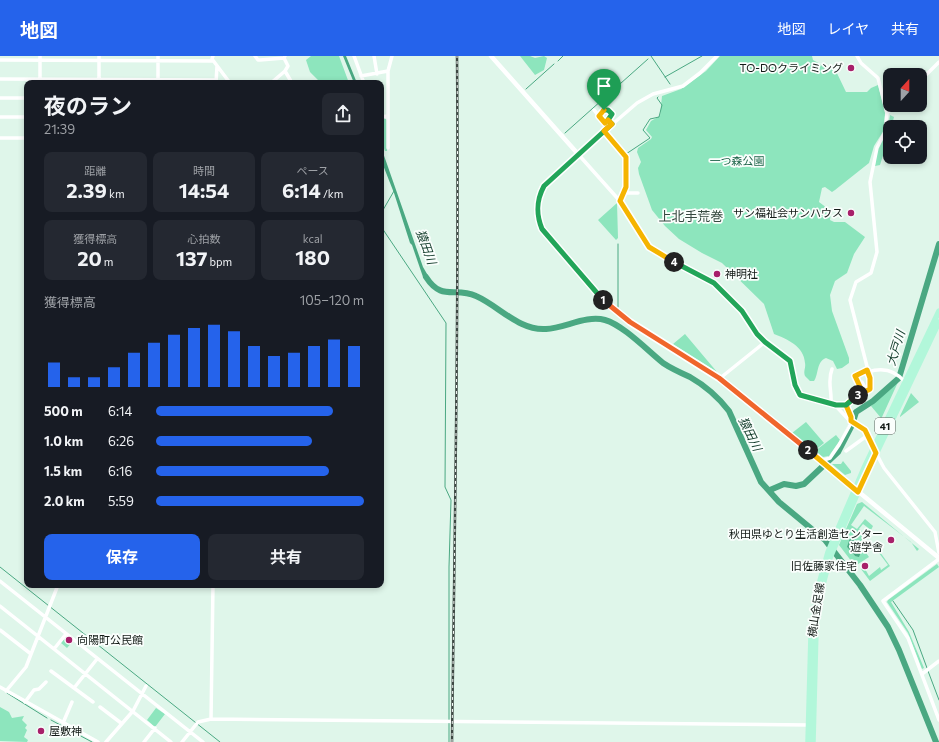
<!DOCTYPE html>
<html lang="ja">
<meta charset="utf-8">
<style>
:root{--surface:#171b24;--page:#242831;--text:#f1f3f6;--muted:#9ea1a6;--accent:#2563eb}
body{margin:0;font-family:Commissioner,"Noto Sans JP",sans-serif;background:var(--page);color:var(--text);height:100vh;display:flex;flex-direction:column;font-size:15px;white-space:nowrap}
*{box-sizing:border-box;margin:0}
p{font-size:13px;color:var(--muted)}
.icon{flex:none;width:22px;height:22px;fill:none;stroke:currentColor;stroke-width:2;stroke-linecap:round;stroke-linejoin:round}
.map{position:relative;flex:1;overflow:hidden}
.side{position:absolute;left:24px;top:24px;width:360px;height:508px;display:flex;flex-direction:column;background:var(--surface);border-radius:8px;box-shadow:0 2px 6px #0003}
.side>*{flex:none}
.needle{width:26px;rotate:21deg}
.buttons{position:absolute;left:883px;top:12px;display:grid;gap:8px}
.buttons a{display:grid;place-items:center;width:44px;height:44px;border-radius:8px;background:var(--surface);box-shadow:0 2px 6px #0003;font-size:20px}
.pin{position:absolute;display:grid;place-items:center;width:34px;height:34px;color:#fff;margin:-41px -17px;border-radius:50% 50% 50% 0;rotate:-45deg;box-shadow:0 0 4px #0007}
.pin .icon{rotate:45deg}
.km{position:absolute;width:20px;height:20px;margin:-10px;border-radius:50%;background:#222;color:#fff;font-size:11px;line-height:20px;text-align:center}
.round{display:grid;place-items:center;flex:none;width:42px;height:42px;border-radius:8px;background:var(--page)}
.head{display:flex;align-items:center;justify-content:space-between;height:68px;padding:0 20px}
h1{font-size:22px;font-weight:700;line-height:30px}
.stats{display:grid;grid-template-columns:repeat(3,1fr);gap:6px;height:68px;padding:4px 20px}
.stats div{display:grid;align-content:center;border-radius:8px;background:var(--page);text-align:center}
.stats b{font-size:20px;font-weight:700}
.stats small{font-size:11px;font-weight:400}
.stats p{font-size:11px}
.chart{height:112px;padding:8px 20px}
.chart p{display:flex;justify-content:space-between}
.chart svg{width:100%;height:72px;margin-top:4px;stroke:var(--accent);stroke-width:6}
.action{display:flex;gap:8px;margin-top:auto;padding:8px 20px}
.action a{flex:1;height:46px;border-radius:8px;background:var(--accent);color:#fff;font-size:16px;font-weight:700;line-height:46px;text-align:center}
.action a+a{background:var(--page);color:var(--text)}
ul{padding:0 20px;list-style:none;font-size:13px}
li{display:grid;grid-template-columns:64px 48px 1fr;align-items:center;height:30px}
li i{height:10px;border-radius:5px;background:var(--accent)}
header{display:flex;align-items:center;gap:24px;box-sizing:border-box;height:56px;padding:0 20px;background:var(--accent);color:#fff}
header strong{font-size:19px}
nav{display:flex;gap:22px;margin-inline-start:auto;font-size:14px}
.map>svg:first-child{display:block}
.green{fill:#8de5bd;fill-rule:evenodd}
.water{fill:#4aa882}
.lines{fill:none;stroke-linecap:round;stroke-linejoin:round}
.stream{stroke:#4aa882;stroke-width:1}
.river{stroke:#4aa882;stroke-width:6}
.minor{stroke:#fff;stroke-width:3.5}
.tertiary{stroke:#fff;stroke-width:4.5}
.primary{stroke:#b2f7da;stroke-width:5.5}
.rail-casing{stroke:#3c4742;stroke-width:2.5}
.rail{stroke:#fafefc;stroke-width:1;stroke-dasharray:3;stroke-linecap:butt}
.split-1-casing{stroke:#fff;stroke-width:8}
.split-2-casing{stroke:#fff;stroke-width:8}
.split-3-casing{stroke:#fff;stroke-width:8}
.split-4-casing{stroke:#fff;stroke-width:8}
.split-5-casing{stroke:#fff;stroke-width:8}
.split-1{stroke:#22a559;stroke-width:5}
.split-2{stroke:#f0652b;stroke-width:5}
.split-3{stroke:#f5b400;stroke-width:5}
.split-4{stroke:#22a559;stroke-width:5}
.split-5{stroke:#f5b400;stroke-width:5}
.poi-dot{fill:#a7206a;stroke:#fafefc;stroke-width:1.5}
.labels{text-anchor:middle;stroke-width:3.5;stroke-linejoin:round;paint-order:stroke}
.shield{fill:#fafefc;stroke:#585e5b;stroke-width:1}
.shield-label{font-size:10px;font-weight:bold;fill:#121a16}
.poi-label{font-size:11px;fill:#121a16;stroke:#fafefc;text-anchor:end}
.park-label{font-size:11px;fill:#20664b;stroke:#fafefc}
.street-label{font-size:11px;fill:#121a16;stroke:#fafefc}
.water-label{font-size:12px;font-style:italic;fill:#113b2a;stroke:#fafefc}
.quarter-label{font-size:13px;fill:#364940;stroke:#fafefc}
</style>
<header>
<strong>地図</strong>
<nav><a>地図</a><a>レイヤ</a><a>共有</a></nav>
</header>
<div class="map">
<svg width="939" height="686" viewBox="0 0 939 686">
<rect width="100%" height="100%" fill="#dff6ea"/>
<path class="green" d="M311,0H339L349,27H321L310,16L306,4Z
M520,0H530L535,2L544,0L547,2L544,14L535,19Z
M720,0H812L813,4L822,9L834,11L846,36H867L871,32L878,29L885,57L884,74L874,90L869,107L835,134L832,136L825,131L822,132L819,146L831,155L830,164L834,166H845L865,181L854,198L847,217L835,225L830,239L832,255L849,302V307L842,312L837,313L833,305L826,302C816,306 819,318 814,325H810L805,320C803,315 806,312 805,307C804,290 787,283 774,278L764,248L722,207L702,197L679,183L665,170L652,154L639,118L638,112L641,106L637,96L638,92L651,83L652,81L646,74L651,65L660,60L662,40L681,33L706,15Z
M890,59L894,61C890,77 885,93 880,109L875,110L877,94L888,72Z
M384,62L387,64V95H385L381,84V63Z
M617,147L618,182L616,184L598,164Z
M685,278L717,316L673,288Z
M899,324L882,361L881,362L871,350Z
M911,337L919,346L900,361V360Z
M806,366L824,387L814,395L792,377Z
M836,379L840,384L829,400L823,401L815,395Z
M843,405L851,415V417L845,419L832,408H841Z
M862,446L919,493L917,495L911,486L864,450L851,469L857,473L865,463L873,470L871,474L863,468L859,473L867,479L859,487L869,501L855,510L839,489L857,448ZM854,488L859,493L855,500L847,491Z
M880,496L890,510L870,525L861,513L864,511L869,520L880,511L881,514L888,509L879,497Z
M937,508L939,511L891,546L909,576L924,612L922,613L908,577L887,546L888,544Z
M67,580L73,585L67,592L61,587Z
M0,651L9,656L12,662L24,660L22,664L27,669L25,672L27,674L24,681L28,684L27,686L0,685Z
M156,652L165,658L155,671L147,664Z"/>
<path class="water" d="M343,0H346L357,27H354Z
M381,91L423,211L434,230L423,221L412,189L410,187L394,137L381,104Z
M850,482L854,484L856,491L861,496L859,501L855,500L847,491Z"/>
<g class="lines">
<path class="stream" d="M651,0L670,28
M558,5L563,0
M665,21L702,0
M526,33L554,8
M565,77L648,3
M626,98L650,82L643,74L650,63L659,61L662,49L657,42L658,41
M394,135L383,154L382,172L446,267L445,431L451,444L449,511V664
M618,188V251
M612,266V265
M0,511L220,686
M893,545L913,574L927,612
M928,615L939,644
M7,637L47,662
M51,664L92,686
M449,667V686"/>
<path class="river" d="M426,221C442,246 455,230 476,240C499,250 519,275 546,273C565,272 586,259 605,264C623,269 648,295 663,307C672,313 681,317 690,321C704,329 719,342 729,355L761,426L779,446L825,484L860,529L888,571L899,594L936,686
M770,434L784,428L796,430L804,428L838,396L852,369L856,356L873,345L899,322L939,188"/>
<path class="minor" d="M213,0L212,3L230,27
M255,0L258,4H260L284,2
M354,0L364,27
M374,0L377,18
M717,0L700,17L683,30L653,38L637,47L578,98L619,144L649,191L714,227L743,255L757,278L765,286L790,305L798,336L806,341L834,348L848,363L865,374L874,391
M0,4L213,5
M285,15L292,27
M361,20L388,15
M0,23L216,24
M920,25L939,6
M40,27V0
M99,27V0
M158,27V0
M216,27L217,10
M271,27L285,15L288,10L284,2L285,0
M0,42H27
M594,54L605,67L608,64L612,68
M887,57L895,49
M0,61H27
M381,61L388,60
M599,61L603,54L608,53L612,58L608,64
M604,75L626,101L625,131L620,145
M0,82H27
M388,92V15L392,0
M623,137H638
M868,316C883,311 895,314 905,326
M719,323L765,286
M862,326L867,335
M863,337L855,320L867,314
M831,347C832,334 827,326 832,313
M835,349H846L852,343L870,333L871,326L850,244L856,226L871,217L877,196L870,126L877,92L885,76L887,57L878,22L861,7L857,0
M846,395L868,379
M876,397L884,412L935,476L939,497
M821,405L830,402L839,389L850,369L851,361L846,349
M939,503L883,545L908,582L939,664
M0,525L203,686
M0,550L171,686
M0,574L31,598
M54,593L66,578
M51,615L74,632L97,603
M922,618L939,605
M0,631L98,686
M74,632L93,646
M6,635L26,611L58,529
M25,646L34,634L39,633L46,626
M100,651L121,667
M211,663L213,529
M63,667L72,646
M106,686L133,655L146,630
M144,686L155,672
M182,686L198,666L211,663L809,669"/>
<path class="tertiary" d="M491,0L578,98L544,130L538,145L537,160L545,177L590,229L619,259L686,301L740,338L939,502"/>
<path class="primary" d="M808,686L811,579L818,532L828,496L864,412L939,255
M813,686L816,574L821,536L830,502L858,436L939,266"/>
<defs>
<path id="rail" d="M452,686C455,457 459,229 457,0"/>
</defs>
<use href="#rail" class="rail-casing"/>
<use href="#rail" class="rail"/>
</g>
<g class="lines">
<defs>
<path id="split-1" d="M603,244L542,173C536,158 536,145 544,130L612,68L608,64L612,58L608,54H604"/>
<path id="split-2" d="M603,244L630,266L719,322L808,394"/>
<path id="split-3" d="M808,394L858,436L876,397L865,374L851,365V361L846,349C853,342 861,338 870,333V322L867,314L855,320L863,337L858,339"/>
<path id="split-4" d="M674,206L714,227L742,255L757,278L765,286L790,305L795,329L800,339L836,349H846L858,339"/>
<path id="split-5" d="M604,54L599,60L605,67L608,64L612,68L604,75L626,101V131L620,145L649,191L674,206"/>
</defs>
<use href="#split-1" class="split-1-casing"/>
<use href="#split-2" class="split-2-casing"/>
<use href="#split-3" class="split-3-casing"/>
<use href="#split-4" class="split-4-casing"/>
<use href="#split-5" class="split-5-casing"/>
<use href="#split-1" class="split-1"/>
<use href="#split-2" class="split-2"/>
<use href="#split-3" class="split-3"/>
<use href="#split-4" class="split-4"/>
<use href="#split-5" class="split-5"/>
</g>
<g class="poi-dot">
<circle cx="851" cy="12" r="4"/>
<circle cx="851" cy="157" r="4"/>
<circle cx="717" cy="218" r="4"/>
<circle cx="891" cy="484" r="4"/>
<circle cx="865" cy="510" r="4"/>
<circle cx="69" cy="584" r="4"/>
<circle cx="41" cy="675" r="4"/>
</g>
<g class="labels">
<rect class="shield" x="875" y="362" width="20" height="16" rx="3"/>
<g class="shield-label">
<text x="885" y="374">41</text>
</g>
<g class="poi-label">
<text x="843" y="16">TO-DOクライミング</text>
<text x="843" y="161">サン福祉会サンハウス</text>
<text x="725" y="222" text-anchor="start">神明社</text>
<text x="883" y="482">秋田県ゆとり生活創造センター<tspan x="883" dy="13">遊学舎</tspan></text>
<text x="857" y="514">旧佐藤家住宅</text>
<text x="77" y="588" text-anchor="start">向陽町公民館</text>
<text x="49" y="679" text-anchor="start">屋敷神</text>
</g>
<g class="park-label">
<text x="737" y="109">一つ森公園</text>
</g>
<g class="street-label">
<text transform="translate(816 554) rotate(-81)" y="4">横山金足線</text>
</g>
<g class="water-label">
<text transform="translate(426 191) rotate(70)" y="4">猿田川</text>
<text transform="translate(896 292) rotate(-73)" y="4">大戸川</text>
<text transform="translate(750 378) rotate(64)" y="4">猿田川</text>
</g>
<g class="quarter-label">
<text x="691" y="165">上北手荒巻</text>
</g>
</g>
</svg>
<div class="buttons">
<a><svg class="needle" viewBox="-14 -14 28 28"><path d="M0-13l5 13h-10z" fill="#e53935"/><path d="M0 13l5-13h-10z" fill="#9ea1a6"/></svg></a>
<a><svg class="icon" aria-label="locate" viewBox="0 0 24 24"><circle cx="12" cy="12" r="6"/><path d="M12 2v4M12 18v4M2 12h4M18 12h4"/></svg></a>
</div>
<div class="pin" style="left:604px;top:54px;background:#1e9e55"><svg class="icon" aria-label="arrive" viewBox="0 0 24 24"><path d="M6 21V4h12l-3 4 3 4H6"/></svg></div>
<b class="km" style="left:603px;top:244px">1</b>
<b class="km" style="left:808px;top:394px">2</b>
<b class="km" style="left:858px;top:339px">3</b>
<b class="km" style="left:674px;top:206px">4</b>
<section class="side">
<div class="head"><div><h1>夜のラン</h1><p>21:39</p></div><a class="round"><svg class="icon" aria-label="share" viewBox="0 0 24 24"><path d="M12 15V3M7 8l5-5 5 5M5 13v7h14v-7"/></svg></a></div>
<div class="stats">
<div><p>距離</p><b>2.39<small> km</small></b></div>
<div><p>時間</p><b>14:54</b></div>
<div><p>ペース</p><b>6:14<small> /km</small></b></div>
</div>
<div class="stats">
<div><p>獲得標高</p><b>20<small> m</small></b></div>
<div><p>心拍数</p><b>137<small> bpm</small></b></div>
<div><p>kcal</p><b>180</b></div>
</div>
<div class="chart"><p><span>獲得標高</span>105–120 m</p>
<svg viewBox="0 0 160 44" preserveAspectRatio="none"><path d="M5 44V29M15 44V38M25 44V38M35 44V32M45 44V23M55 44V17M65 44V12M75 44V8M85 44V6M95 44V10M105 44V19M115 44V25M125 44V23M135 44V19M145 44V15M155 44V19"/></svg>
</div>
<ul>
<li><b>500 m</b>6:14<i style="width:85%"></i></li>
<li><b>1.0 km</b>6:26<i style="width:75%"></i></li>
<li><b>1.5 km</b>6:16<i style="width:83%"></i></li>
<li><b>2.0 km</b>5:59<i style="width:100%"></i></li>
</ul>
<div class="action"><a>保存</a><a>共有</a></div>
</section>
</div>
